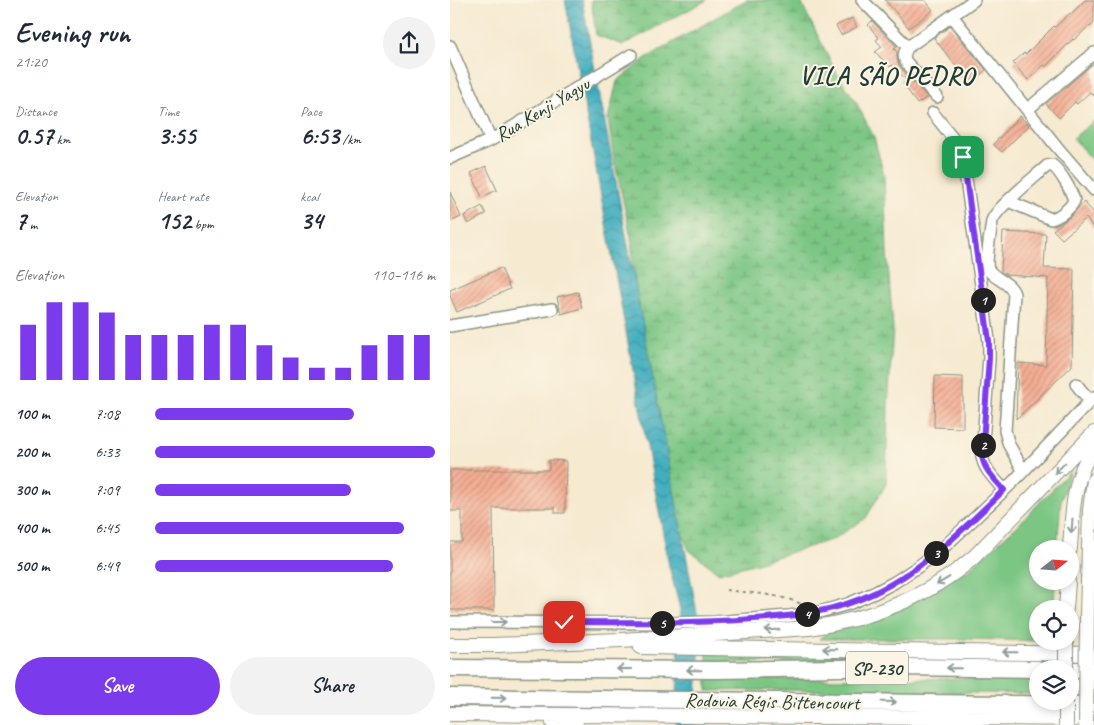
<!DOCTYPE html>
<meta charset="utf-8">
<style>
:root{--surface:#fff;--page:#f2f2f3;--text:#1f2937;--muted:#747a83;--accent:#7c3aed}
body{margin:0;font-family:Caveat,sans-serif;background:var(--page);color:var(--text);height:100vh;display:flex;flex-direction:column;font-size:19px;white-space:nowrap}
*{box-sizing:border-box;margin:0}
p{font-size:16px;color:var(--muted)}
.icon{flex:none;width:28px;height:28px;fill:none;stroke:currentColor;stroke-width:2;stroke-linecap:round;stroke-linejoin:round}
.map{position:relative;flex:1;overflow:hidden}
.sheet{display:flex;flex-direction:column;background:var(--surface);width:450px}
.sheet>*{flex:none}
.needle{width:32px;rotate:73deg}
.buttons{position:absolute;left:579px;top:540px;display:grid;gap:10px}
.buttons a{display:grid;place-items:center;width:50px;height:50px;border-radius:50%;background:var(--surface);box-shadow:0 2px 8px #0003;font-size:25px}
.pin{position:absolute;display:grid;place-items:center;width:42px;height:42px;color:#fff;margin:-21px;border-radius:10px;box-shadow:0 2px 8px #0006}
.km{position:absolute;width:25px;height:25px;margin:-12px;border-radius:50%;background:#222;color:#fff;font-size:14px;line-height:25px;text-align:center}
.round{display:grid;place-items:center;flex:none;width:52px;height:52px;border-radius:26px;background:var(--page)}
.head{display:flex;align-items:center;justify-content:space-between;height:85px;padding:0 15px}
h1{font-size:28px;font-weight:700;line-height:38px}
.figures{display:grid;grid-template-columns:repeat(3,1fr);gap:8px;height:85px;padding:5px 15px}
.figures div{display:grid;align-content:center}
.figures b{font-size:25px;font-weight:700}
.figures small{font-size:14px;font-weight:400}
.figures p{font-size:14px}
.chart{height:140px;padding:10px 15px}
.chart p{display:flex;justify-content:space-between}
.chart svg{width:100%;height:90px;margin-top:5px;stroke:var(--accent);stroke-width:6}
.primary-button{display:flex;gap:10px;margin-top:auto;padding:10px 15px}
.primary-button a{flex:1;height:58px;border-radius:30px;background:var(--accent);color:#fff;font-size:20px;font-weight:700;line-height:58px;text-align:center}
.primary-button a+a{background:var(--page);color:var(--text)}
ul{padding:0 15px;list-style:none;font-size:16px}
li{display:grid;grid-template-columns:80px 60px 1fr;align-items:center;height:38px}
li i{height:12px;border-radius:6px;background:var(--accent)}
main{display:flex;flex:1;min-height:0}
.map>svg:first-child{display:block}
.grass{fill:#7cc684;stroke:#4e825c}
.wetland{fill:url(#wetland-marsh);stroke:#4e825c}
.water{fill:url(#water-waves);stroke:#30767a}
.building{fill:url(#building-hatch)}
.lines{fill:none;stroke-linecap:round;stroke-linejoin:round}
.minor-casing{stroke:#8a9482;stroke-width:14}
.major-casing{stroke:#8a9482;stroke-width:16}
.highway-casing{stroke:#8a9482;stroke-width:19}
.path{stroke:#8a9482;stroke-width:2;stroke-dasharray:4 4;stroke-linecap:butt}
.minor{stroke:#fff;stroke-width:11}
.major{stroke:#fff;stroke-width:14}
.highway{stroke:#fff;stroke-width:16}
.major-bridge-casing{stroke:#8a9482;stroke-width:16;stroke-linecap:butt}
.major-bridge{stroke:#fff;stroke-width:14}
.oneway{stroke:#8f9e9a}
.route-casing{stroke:#fff;stroke-width:10}
.route{stroke:#7c3aed;stroke-width:6}
.labels{text-anchor:middle;stroke-width:4;stroke-linejoin:round;paint-order:stroke}
.shield{fill:#fcf5e5;stroke:#617469;stroke-width:1}
.shield-label{font-size:19px;font-weight:bold;fill:#1f3d34}
.street-label{font-size:20px;fill:#1f3d34;stroke:#fcf5e5}
.district-label{font-size:25px;font-weight:bold;letter-spacing:1px;fill:#1f3d34;stroke:#fcf5e5}
</style>
<main>
<section class="sheet">
<div class="head"><div><h1>Evening run</h1><p>21:20</p></div><a class="round"><svg class="icon" aria-label="share" viewBox="0 0 24 24"><path d="M12 15V3M7 8l5-5 5 5M5 13v7h14v-7"/></svg></a></div>
<div class="figures">
<div><p>Distance</p><b>0.57<small> km</small></b></div>
<div><p>Time</p><b>3:55</b></div>
<div><p>Pace</p><b>6:53<small> /km</small></b></div>
</div>
<div class="figures">
<div><p>Elevation</p><b>7<small> m</small></b></div>
<div><p>Heart rate</p><b>152<small> bpm</small></b></div>
<div><p>kcal</p><b>34</b></div>
</div>
<div class="chart"><p><span>Elevation</span>110–116 m</p>
<svg viewBox="0 0 160 44" preserveAspectRatio="none"><path d="M5 44V17M15 44V6M25 44V6M35 44V11M45 44V22M55 44V22M65 44V22M75 44V17M85 44V17M95 44V27M105 44V33M115 44V38M125 44V38M135 44V27M145 44V22M155 44V22"/></svg>
</div>
<ul>
<li><b>100 m</b>7:08<i style="width:71%"></i></li>
<li><b>200 m</b>6:33<i style="width:100%"></i></li>
<li><b>300 m</b>7:09<i style="width:70%"></i></li>
<li><b>400 m</b>6:45<i style="width:89%"></i></li>
<li><b>500 m</b>6:49<i style="width:85%"></i></li>
</ul>
<div class="primary-button"><a>Save</a><a>Share</a></div>
</section>
<div class="map">
<svg width="644" height="725" viewBox="0 0 644 725">
<defs>
<pattern id="wetland-marsh" width="20" height="14" patternUnits="userSpaceOnUse" patternTransform="scale(1.25)"><rect width="20" height="14" fill="#7cc684"/><path d="M1 5h8M5 5V1M11 12h8M15 12V8" fill="none" stroke="#65a26d"/></pattern>
<pattern id="water-waves" width="16" height="10" patternUnits="userSpaceOnUse" patternTransform="scale(1.25)"><rect width="16" height="10" fill="#41aebf"/><path d="M0 5q4-4 8 0t8 0" fill="none" stroke="#368f9c"/></pattern>
<pattern id="building-hatch" width="6" height="6" patternUnits="userSpaceOnUse" patternTransform="scale(1.25)"><rect width="6" height="6" fill="#f5ae94"/><path d="M-1 1l2-2M0 6l6-6M5 7l2-2" fill="none" stroke="#c68f7a"/></pattern>
</defs>
<rect width="100%" height="100%" fill="#fcf5e5"/>
<filter id="ink" filterUnits="userSpaceOnUse"><feTurbulence type="fractalNoise" baseFrequency=".02" numOctaves="2"/><feDisplacementMap in="SourceGraphic" scale="10" xChannelSelector="R" yChannelSelector="G"/><feConvolveMatrix kernelMatrix="1 2 1 2 8 2 1 2 1" color-interpolation-filters="sRGB"/></filter>
<filter id="wash" filterUnits="userSpaceOnUse"><feTurbulence type="fractalNoise" baseFrequency=".0096" numOctaves="4" result="noise"/><feDisplacementMap in="SourceGraphic" scale="20" xChannelSelector="R" yChannelSelector="G"/><feGaussianBlur stdDeviation="1.12" result="paint"/><feColorMatrix in="noise" values="0 0 0 0 0 0 0 0 0 0 0 0 0 0 0 0 0 1.4 0 .05"/><feComposite in="paint" operator="in"/></filter>
<g filter="url(#wash)">
<rect width="100%" height="100%" fill="#f6ead1"/>
<path class="grass" d="M644,121V163L623,138Z
M621,470L611,501L607,549H588V581H605L604,609H588L587,641L519,639H369L377,632L433,616L518,570L566,527Z
M257,653L603,656V665L257,662Z
M257,678L330,679L588,678L587,694L330,690L257,691Z"/>
<path class="wetland" d="M141,0H257L173,45L146,35Z
M296,0H350L385,70L406,102L424,137L434,175L437,252L443,328L438,407L436,484L416,518L384,539L307,563L269,573L239,550L225,516L219,480L215,442L204,405L186,292L181,237L164,159L158,119L167,81L196,58Z"/>
<path class="water" d="M115,0H132L247,613L249,658L246,725H226L230,609L219,566Z"/>
<g id="blocks">
<path class="building" d="M435,0H475L483,10L459,28Z
M635,0H644V23L640,27L639,26L624,40L623,39L596,66L594,65L578,80L563,63L574,53L576,54L604,26L605,27L620,13L621,14Z
M402,18L407,27L391,35L386,26Z
M422,21L447,47L444,49L447,52V59L449,66L477,97L467,104L453,83L457,81L442,65L440,67L425,52L432,47L426,40L429,38L418,25Z
M500,26L536,70L519,83L484,38Z
M644,63V96L640,92L627,104L625,102L609,118L596,104Z
M570,116L579,125L552,152L543,144Z
M36,166L47,190L32,197L21,173Z
M0,192L11,217L0,222Z
M634,202L644,213V229L636,218L612,239L603,230L622,215Z
M32,206L36,214L18,224L14,216Z
M553,232L596,234L594,268L624,269L622,366L566,419L568,363L596,365L598,278L557,275L551,272Z
M51,268L60,289L7,312L0,296V290Z
M128,292L132,308L111,314L107,297Z
M485,376L513,377V428L484,427Z
M99,460L116,461L115,513H105V508H43L44,610H0V542H12V511H0V470H99Z"/>
</g>
</g>
<g filter="url(#ink)">
<use href="#blocks" fill-opacity="0" stroke="#8a9482" stroke-width="1"/>
<g class="lines">
<defs>
<path id="minor" d="M412,0L458,47L524,0
M502,16L607,147L644,190
M0,46L41,140
M458,47C454,52 453,57 456,62L487,97
M577,110L644,53
M483,113L507,143L511,150L514,165L539,341V358L532,456C534,470 545,479 554,490
M0,158L41,140L50,135L181,55
M558,201L601,219C609,217 620,209 624,201C622,191 610,171 602,165L597,166C585,177 546,208 542,221C541,231 535,261 538,269C544,280 560,281 564,294L555,431L559,445L573,470
M0,326L102,309
M626,384L640,401
M0,622L223,623L265,622L339,616L366,613L398,604L424,593L445,582L469,566L494,547L563,482L644,397"/>
<path id="major" d="M620,549C622,515 623,476 644,447
M616,609L618,581
M637,617L640,510L644,480
M0,645H52
M43,645L171,640L359,628C419,620 479,597 525,556L644,433
M191,647L644,654
M0,714L644,719
M103,723L126,725"/>
<path id="highway" d="M0,668L266,670L453,667L588,669
M620,670H644
M0,697L644,705"/>
</defs>
<use href="#minor" class="minor-casing"/>
<use href="#major" class="major-casing"/>
<use href="#highway" class="highway-casing"/>
<path class="path" d="M276,590C298,593 331,594 351,604"/>
<use href="#minor" class="minor"/>
<use href="#major" class="major"/>
<use href="#highway" class="highway"/>
<defs>
<path id="major-bridge" d="M616,669V641
M616,725V701
M636,725L637,617"/>
</defs>
<use href="#major-bridge" class="major-bridge-casing"/>
<use href="#major-bridge" class="major-bridge"/>
</g>
<defs><path id="oneway-shaft" d="M-6 0H5M1.5-3L5.5 0L1.5 3" fill="none" stroke-width="1.6" stroke-linecap="round" stroke-linejoin="round" transform="scale(1.25)"/></defs>
<g class="oneway">
<use href="#oneway-shaft" transform="translate(610 468) rotate(134)"/>
<use href="#oneway-shaft" transform="translate(622 526) rotate(94)"/>
<use href="#oneway-shaft" transform="translate(493 581) rotate(149)"/>
<use href="#oneway-shaft" transform="translate(49 622)"/>
<use href="#oneway-shaft" transform="translate(322 630) rotate(178)"/>
<use href="#oneway-shaft" transform="translate(380 649) rotate(-179)"/>
<use href="#oneway-shaft" transform="translate(560 652) rotate(-179)"/>
<use href="#oneway-shaft" transform="translate(504 668) rotate(-179)"/>
<use href="#oneway-shaft" transform="translate(174 669) rotate(-180)"/>
<use href="#oneway-shaft" transform="translate(244 670) rotate(-179)"/>
<use href="#oneway-shaft" transform="translate(49 698) rotate(1)"/>
<use href="#oneway-shaft" transform="translate(439 702) rotate(1)"/>
</g>
</g>
<g class="lines" filter="url(#ink)">
<defs>
<path id="route" d="M114,622C177,622 240,624 303,619C346,616 385,612 424,593C475,569 514,528 554,490C545,479 534,470 532,456L539,358V341L513,157"/>
</defs>
<use href="#route" class="route-casing"/>
<use href="#route" class="route"/>
</g>
<g class="labels">
<rect class="shield" x="396" y="651.5" width="62" height="33" rx="4"/>
<g class="shield-label">
<text x="427" y="675">SP-230</text>
</g>
<g class="street-label">
<text transform="translate(92 109) rotate(-31)" y="7">Rua Kenji Yagyu</text>
<text transform="translate(322 701) rotate(1)" y="7">Rodovia Régis Bittencourt</text>
</g>
<g class="district-label">
<text x="437" y="84">VILA SÃO PEDRO</text>
</g>
</g>
</svg>
<div class="buttons">
<a><svg class="needle" viewBox="-14 -14 28 28"><path d="M0-13l5 13h-10z" fill="#e53935"/><path d="M0 13l5-13h-10z" fill="#747a83"/></svg></a>
<a><svg class="icon" aria-label="locate" viewBox="0 0 24 24"><circle cx="12" cy="12" r="6"/><path d="M12 2v4M12 18v4M2 12h4M18 12h4"/></svg></a>
<a><svg class="icon" aria-label="layers" viewBox="0 0 24 24"><path d="M12 4l9 5-9 5-9-5zM3 14l9 5 9-5"/></svg></a>
</div>
<div class="pin" style="left:513px;top:157px;background:#1e9e55"><svg class="icon" aria-label="arrive" viewBox="0 0 24 24"><path d="M6 21V4h12l-3 4 3 4H6"/></svg></div>
<div class="pin" style="left:114px;top:622px;background:#d93025"><svg class="icon" aria-label="check" viewBox="0 0 24 24"><path d="M5 12l5 5 9-10"/></svg></div>
<b class="km" style="left:533px;top:300px">1</b>
<b class="km" style="left:533px;top:445px">2</b>
<b class="km" style="left:486px;top:553px">3</b>
<b class="km" style="left:357px;top:614px">4</b>
<b class="km" style="left:212px;top:623px">5</b>
</div>
</main>
